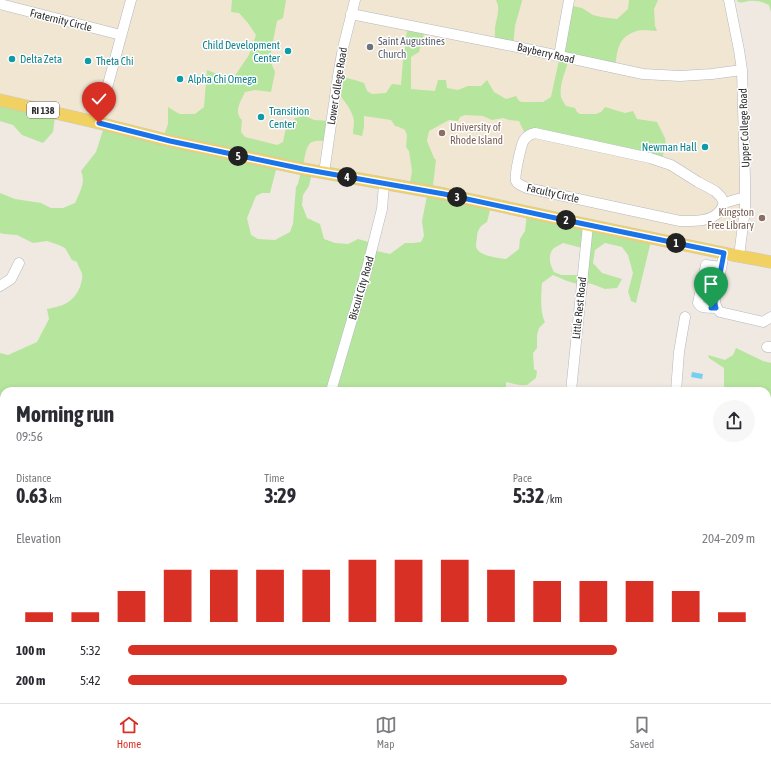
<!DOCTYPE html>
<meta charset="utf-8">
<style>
:root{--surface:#fff;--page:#f7f7f7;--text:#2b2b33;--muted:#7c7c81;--line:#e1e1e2;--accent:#d93025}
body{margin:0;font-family:"Asap Condensed",sans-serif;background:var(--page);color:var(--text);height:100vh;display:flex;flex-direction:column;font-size:15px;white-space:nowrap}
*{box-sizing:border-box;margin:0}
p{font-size:13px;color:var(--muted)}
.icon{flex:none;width:22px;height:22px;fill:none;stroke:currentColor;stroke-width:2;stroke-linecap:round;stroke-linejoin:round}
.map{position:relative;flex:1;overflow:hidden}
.drawer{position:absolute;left:0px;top:387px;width:771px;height:316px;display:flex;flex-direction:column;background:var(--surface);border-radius:12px 12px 0 0;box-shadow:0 2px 6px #0003}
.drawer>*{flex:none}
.pin{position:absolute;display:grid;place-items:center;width:34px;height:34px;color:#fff;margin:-41px -17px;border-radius:50% 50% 50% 0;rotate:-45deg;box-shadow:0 0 4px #0007}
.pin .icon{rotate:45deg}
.km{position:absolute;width:20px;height:20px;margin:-10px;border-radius:50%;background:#222;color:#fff;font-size:11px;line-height:20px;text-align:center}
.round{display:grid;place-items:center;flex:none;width:42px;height:42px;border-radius:21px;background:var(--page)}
.overview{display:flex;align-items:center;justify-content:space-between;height:68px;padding:0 16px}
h1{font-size:22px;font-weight:700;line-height:30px}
.stats{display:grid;grid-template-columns:repeat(3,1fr);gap:6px;height:68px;padding:4px 16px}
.stats div{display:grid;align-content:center}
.stats b{font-size:20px;font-weight:700}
.stats small{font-size:11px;font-weight:400}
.stats p{font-size:11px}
.chart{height:112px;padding:8px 16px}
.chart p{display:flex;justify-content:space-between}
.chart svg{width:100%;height:72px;margin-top:4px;stroke:var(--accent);stroke-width:6}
ul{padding:0 16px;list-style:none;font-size:13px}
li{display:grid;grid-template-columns:64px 48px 1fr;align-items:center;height:30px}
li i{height:10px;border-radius:5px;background:var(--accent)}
.menu{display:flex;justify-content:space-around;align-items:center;height:56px;border-top:1px solid var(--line);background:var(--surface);font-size:11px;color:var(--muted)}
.menu a{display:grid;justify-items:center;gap:2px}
.menu .current{color:var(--accent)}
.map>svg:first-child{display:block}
.education{fill:#f0e6d1}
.green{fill:#b6e59e;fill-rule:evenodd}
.water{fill:#75cff0}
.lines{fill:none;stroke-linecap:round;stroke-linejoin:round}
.stream{stroke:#75cff0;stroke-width:2}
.minor-casing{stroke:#b4b7c1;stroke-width:11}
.major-casing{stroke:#c9c9c9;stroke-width:13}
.minor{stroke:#fff;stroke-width:10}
.major{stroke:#f2d163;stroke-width:12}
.route-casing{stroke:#fff;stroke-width:8}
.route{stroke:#1a73e8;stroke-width:5}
.worship-dot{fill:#6b7280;stroke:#fff;stroke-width:1.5}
.culture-dot{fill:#0f9aa8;stroke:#fff;stroke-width:1.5}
.education-dot{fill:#8d6e63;stroke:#fff;stroke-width:1.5}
.labels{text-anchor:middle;stroke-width:3;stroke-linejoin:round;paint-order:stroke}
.shield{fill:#fff;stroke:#6d6d6d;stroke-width:1}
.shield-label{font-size:10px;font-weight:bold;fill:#2e2e2e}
.street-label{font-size:11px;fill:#2e2e2e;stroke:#fff}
.worship-label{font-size:11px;fill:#5b616d;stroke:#fff;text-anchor:start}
.culture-label{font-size:11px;fill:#0d838f;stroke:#fff;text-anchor:start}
.education-label{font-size:11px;fill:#785e54;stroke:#fff;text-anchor:start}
</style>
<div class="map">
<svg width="771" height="703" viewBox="0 0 771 703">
<rect width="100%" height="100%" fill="#efe9e1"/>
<path class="education" d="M0,0H729L743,97L739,256L445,195L0,100Z"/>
<path class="green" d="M232,0H286L283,18L277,21L271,51L272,65L275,72L271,92L255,90L245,92C241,101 233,112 242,120L241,132L245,137L277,145L283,142L286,128L292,124L295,118L305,116L314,120L331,121L328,141C323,141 316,140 312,142C305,145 304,163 303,169L312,172L309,186L303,195L302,205L307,218L320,224L324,239L335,243L348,244L358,239L372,243V250L390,254L405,243H413L421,242L424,236L422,221L427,196L409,189L412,171L409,151L406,147L407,135L405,130L399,127L395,126L391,120L364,116V127L362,136L353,134C353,130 354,125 354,121C353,110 342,99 336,90L338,76L355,80L364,83L367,91L372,94L386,93L392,84L401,85L403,60L405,56V41L408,28L419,30L424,34L419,52L411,57V89L435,91L438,80H446L447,88L458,90L468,86H481L487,80L494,92L506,99L516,96L519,101L522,102H543L551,97L559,60L568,5L582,8L593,15L601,17L617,19L628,9L629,0H658L654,9L655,26L657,31C650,31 641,29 634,32C617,38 617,53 615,69L568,62C565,73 559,85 561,97C562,100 564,103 566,106L575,108L577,112L580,114H596L601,112L605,107L625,113L633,111L637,119L657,122L665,138L666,145L661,162L536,135L527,138L519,121L509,120L503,118L492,120L483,116L465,115L460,117L458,121L449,120L429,131L427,141L434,158L436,160L432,194L491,206L487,222C480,226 478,229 477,236C477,239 476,243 476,246C477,256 498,258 506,259L519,249L520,239L525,231L527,213L651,241L636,303L631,301L629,294L628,292L633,273L628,255L622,247L605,243L595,250L593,263L602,273L622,279L617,288L605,289L592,284L582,282L581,285L567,281L553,275L542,283C541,295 540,312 545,322L539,328L537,335V348L533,353L534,369L537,371L536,378L527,385H519L506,382V391H4V634L0,638V353L8,355L37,342L49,319L47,309C63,306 73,303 80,287C81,283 83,278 82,274C81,270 78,266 77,262L72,260L65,248L59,245L47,241L33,243L17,235L4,234L0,233V193L15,199L41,203L51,208H63L75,203C80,192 86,182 81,171L96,152L104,127L162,141L168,124V107L176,112L180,114H195L204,107L207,70L232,80L249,55L256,35L248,23L239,13L231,12ZM277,166L301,171L298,184L296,187L293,224L290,232L275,240L258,239L251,235L247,218L256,196L262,193H270ZM563,243L582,248V275H561L554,272C550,265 547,255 554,248C557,246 560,245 563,243Z
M496,0H522V1L515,26L513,47L494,44C495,39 495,33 495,28C496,18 501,10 496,0Z
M737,0H771V12L769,5C763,2 756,0 748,1C744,2 742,3 738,2Z
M0,101L55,116L53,132L43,143L22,135L13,125L0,121Z
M736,348L763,361L771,363V447L767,446V391H724V368L709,358L708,355L725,360L733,355Z
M771,599V681L767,687V601Z
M0,685L4,689V699H40H30L31,703H0Z
M81,699H152L155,701L167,703H93Z
M176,699H218L224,703H171Z
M294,699H764L763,703H292Z"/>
<path class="water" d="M692,372L703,374L702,379L691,377Z"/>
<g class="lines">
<path class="stream" d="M0,618L4,621
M115,699L119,703
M407,703L416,699"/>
<defs>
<path id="minor" d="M729,0L739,50L742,70L745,179V209L739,256
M0,4L121,35
M351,14L522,48L643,74L680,76L712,74L742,70
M559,56L569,0
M101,110L131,0
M535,133L650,158L671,165L698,182L715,191L721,197L724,203C723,206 721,210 719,212C710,222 693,221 680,221L527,188C523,186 518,185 516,181C514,176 521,145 524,140C527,136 530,134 535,133Z
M324,173L338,76L343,48L355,0
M724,203L745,197
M724,253L715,300C715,305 716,308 720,312L763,322L771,317
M0,286L11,279L19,263
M716,308C709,307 702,310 698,303L706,265L721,267
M767,347H771
M331,391L366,272L382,209L384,184
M571,391L588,225
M676,391L679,352L685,317
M767,478H771
M0,638L4,635
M218,699L224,703
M703,699L708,703
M236,703L237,699"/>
<path id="major" d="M0,100L99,123L170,141L303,169L444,194L560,219L733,255L771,262"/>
</defs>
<use href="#minor" class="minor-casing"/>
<use href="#major" class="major-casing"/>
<use href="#minor" class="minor"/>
<use href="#major" class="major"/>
</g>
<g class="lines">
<defs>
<path id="route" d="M99,123L170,141L303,169L444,194L560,219L724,253L715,300V304L716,308H711"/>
</defs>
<use href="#route" class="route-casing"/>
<use href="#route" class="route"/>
</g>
<circle class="worship-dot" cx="370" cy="47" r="4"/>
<g class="culture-dot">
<circle cx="288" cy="51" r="4"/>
<circle cx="12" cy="59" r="4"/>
<circle cx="88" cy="61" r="4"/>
<circle cx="180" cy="79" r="4"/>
<circle cx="261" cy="117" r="4"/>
<circle cx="705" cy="147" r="4"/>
</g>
<g class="education-dot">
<circle cx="442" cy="133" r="4"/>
<circle cx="762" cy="218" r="4"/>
</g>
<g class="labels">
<rect class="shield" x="27" y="102" width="32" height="16" rx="3"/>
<g class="shield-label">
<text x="43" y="114">RI 138</text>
</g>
<g class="street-label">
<text transform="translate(61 20) rotate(14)" y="4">Fraternity Circle</text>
<text transform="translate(546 53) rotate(13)" y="4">Bayberry Road</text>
<text transform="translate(337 86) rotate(-81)" y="4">Lower College Road</text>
<text transform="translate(744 128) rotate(-92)" y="4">Upper College Road</text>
<text transform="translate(553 193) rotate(13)" y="4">Faculty Circle</text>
<text transform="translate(361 288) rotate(-74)" y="4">Biscuit City Road</text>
<text transform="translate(579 308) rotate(-84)" y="4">Little Rest Road</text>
</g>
<g class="worship-label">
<text x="378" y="45">Saint Augustines<tspan x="378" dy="13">Church</tspan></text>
</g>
<g class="culture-label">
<text x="280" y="49" text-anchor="end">Child Development<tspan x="280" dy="13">Center</tspan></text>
<text x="20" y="63">Delta Zeta</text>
<text x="96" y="65">Theta Chi</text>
<text x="188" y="83">Alpha Chi Omega</text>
<text x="269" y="115">Transition<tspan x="269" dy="13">Center</tspan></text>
<text x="697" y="151" text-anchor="end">Newman Hall</text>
</g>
<g class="education-label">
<text x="450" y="131">University of<tspan x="450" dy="13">Rhode Island</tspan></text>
<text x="754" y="216" text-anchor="end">Kingston<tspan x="754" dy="13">Free Library</tspan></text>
</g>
</g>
</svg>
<div class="pin" style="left:711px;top:308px;background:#1e9e55"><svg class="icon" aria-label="arrive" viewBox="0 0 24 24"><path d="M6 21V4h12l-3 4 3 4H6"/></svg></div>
<div class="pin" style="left:99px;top:123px;background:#d93025"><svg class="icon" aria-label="check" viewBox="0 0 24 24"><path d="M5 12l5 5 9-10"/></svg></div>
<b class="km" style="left:676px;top:243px">1</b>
<b class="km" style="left:566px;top:220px">2</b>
<b class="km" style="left:457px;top:197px">3</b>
<b class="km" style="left:347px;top:177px">4</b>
<b class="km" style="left:238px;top:156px">5</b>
<section class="drawer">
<div class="overview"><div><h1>Morning run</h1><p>09:56</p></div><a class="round"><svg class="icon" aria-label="share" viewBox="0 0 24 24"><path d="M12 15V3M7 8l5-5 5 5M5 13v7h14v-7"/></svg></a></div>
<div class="stats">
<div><p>Distance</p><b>0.63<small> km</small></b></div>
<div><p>Time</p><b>3:29</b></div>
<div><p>Pace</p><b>5:32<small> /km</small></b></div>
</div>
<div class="chart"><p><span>Elevation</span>204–209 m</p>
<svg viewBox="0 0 160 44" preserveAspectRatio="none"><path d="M5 44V38M15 44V38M25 44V25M35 44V12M45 44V12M55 44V12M65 44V12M75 44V6M85 44V6M95 44V6M105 44V12M115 44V19M125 44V19M135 44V19M145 44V25M155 44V38"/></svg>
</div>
<ul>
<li><b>100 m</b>5:32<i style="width:78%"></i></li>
<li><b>200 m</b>5:42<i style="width:70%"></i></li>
</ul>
</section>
</div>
<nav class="menu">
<a class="current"><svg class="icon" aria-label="home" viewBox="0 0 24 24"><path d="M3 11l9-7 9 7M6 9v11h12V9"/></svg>Home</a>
<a><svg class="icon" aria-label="map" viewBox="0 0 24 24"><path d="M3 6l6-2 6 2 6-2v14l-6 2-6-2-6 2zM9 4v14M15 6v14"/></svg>Map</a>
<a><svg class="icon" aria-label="saved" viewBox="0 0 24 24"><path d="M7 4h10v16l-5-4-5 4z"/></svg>Saved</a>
</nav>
